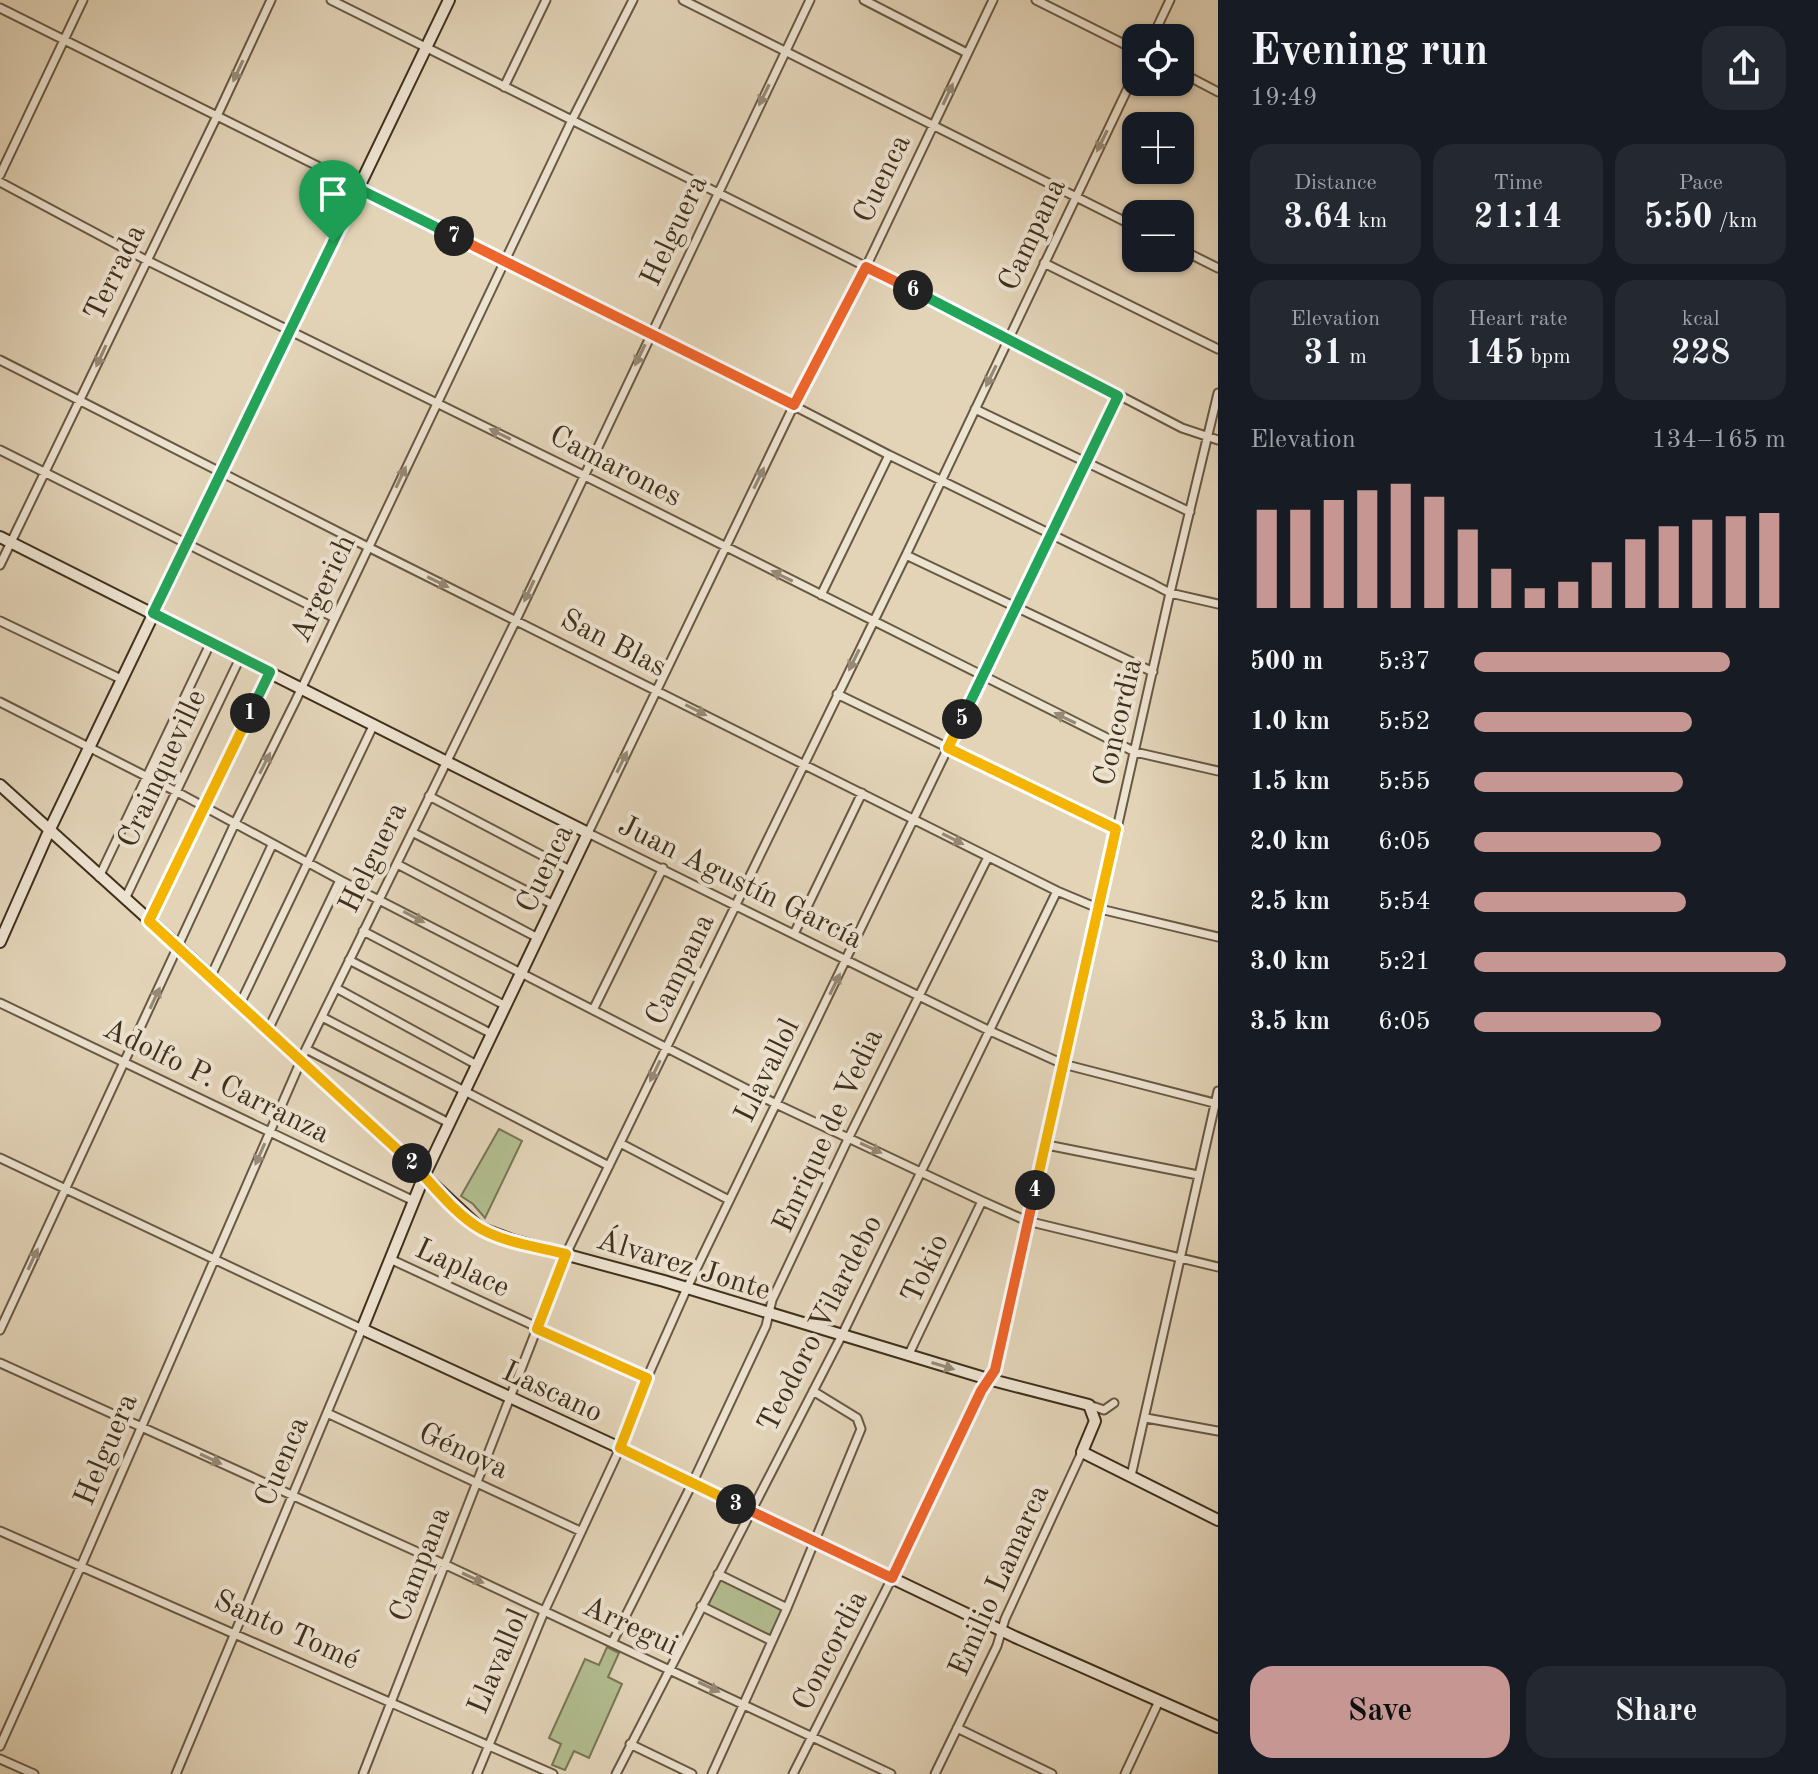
<!DOCTYPE html>
<meta charset="utf-8">
<style>
:root{--surface:#171b24;--page:#242831;--text:#f1f3f6;--muted:#9ea1a6;--accent:#c59692}
body{margin:0;font-family:"Old Standard TT",serif;background:var(--page);color:var(--text);height:100vh;display:flex;flex-direction:column;font-size:30px;white-space:nowrap}
*{box-sizing:border-box;margin:0}
p{font-size:26px;color:var(--muted)}
.icon{flex:none;width:44px;height:44px;fill:none;stroke:currentColor;stroke-width:2;stroke-linecap:round;stroke-linejoin:round}
.map{position:relative;flex:1;overflow:hidden}
.side{display:flex;flex-direction:column;background:var(--surface);width:600px}
.side>*{flex:none}
.fabs{position:absolute;left:1122px;top:24px;display:grid;gap:16px}
.fabs a{display:grid;place-items:center;width:72px;height:72px;border-radius:16px;background:var(--surface);box-shadow:0 2px 6px #0004;font-size:40px}
.pin{position:absolute;display:grid;place-items:center;width:68px;height:68px;color:#fff;margin:-82px -34px;border-radius:50% 50% 50% 0;rotate:-45deg;box-shadow:0 0 8px #0007}
.pin .icon{rotate:45deg}
.km{position:absolute;width:40px;height:40px;margin:-20px;border-radius:50%;background:#222;color:#fff;font-size:22px;line-height:40px;text-align:center}
.round{display:grid;place-items:center;flex:none;width:84px;height:84px;border-radius:24px;background:var(--page)}
.head{display:flex;align-items:center;justify-content:space-between;height:136px;padding:0 32px}
h1{font-size:44px;font-weight:700;line-height:60px}
.figures{display:grid;grid-template-columns:repeat(3,1fr);gap:12px;height:136px;padding:8px 32px}
.figures div{display:grid;align-content:center;border-radius:20px;background:var(--page);text-align:center}
.figures b{font-size:34px;font-weight:700}
.figures small{font-size:22px;font-weight:400}
.figures p{font-size:22px}
.chart{height:224px;padding:16px 32px}
.chart p{display:flex;justify-content:space-between}
.chart svg{width:100%;height:144px;margin-top:8px;stroke:var(--accent);stroke-width:6}
.button{display:flex;gap:16px;margin-top:auto;padding:16px 32px}
.button a{flex:1;height:92px;border-radius:24px;background:var(--accent);color:#111;font-size:32px;font-weight:700;line-height:92px;text-align:center}
.button a+a{background:var(--page);color:var(--text)}
ul{padding:0 32px;list-style:none;font-size:26px}
li{display:grid;grid-template-columns:128px 96px 1fr;align-items:center;height:60px}
li i{height:20px;border-radius:10px;background:var(--accent)}
main{display:flex;flex:1;min-height:0}
.map>svg:first-child{display:block}
.green{fill:#b2bd90;stroke:#787656;stroke-width:2}
.lines{fill:none;stroke-linecap:round;stroke-linejoin:round}
.street-casing{stroke:#685942;stroke-width:11}
.secondary-casing{stroke:#3f301b;stroke-width:14}
.street{stroke:#ede3d1;stroke-width:7}
.secondary{stroke:#ede3d1;stroke-width:10}
.oneway{fill:#968a76}
.split-1-casing{stroke:#fff;stroke-width:16}
.split-2-casing{stroke:#fff;stroke-width:16}
.split-3-casing{stroke:#fff;stroke-width:16}
.split-4-casing{stroke:#fff;stroke-width:16}
.split-5-casing{stroke:#fff;stroke-width:16}
.split-6-casing{stroke:#fff;stroke-width:16}
.split-7-casing{stroke:#fff;stroke-width:16}
.split-8-casing{stroke:#fff;stroke-width:16}
.split-1{stroke:#22a559;stroke-width:10}
.split-2{stroke:#f5b400;stroke-width:10}
.split-3{stroke:#f5b400;stroke-width:10}
.split-4{stroke:#f0652b;stroke-width:10}
.split-5{stroke:#f5b400;stroke-width:10}
.split-6{stroke:#22a559;stroke-width:10}
.split-7{stroke:#f0652b;stroke-width:10}
.split-8{stroke:#22a559;stroke-width:10}
.labels{text-anchor:middle;stroke-width:8;stroke-linejoin:round;paint-order:stroke}
.street-label{font-size:30px;fill:#3f301b;stroke:#ede3d1}
</style>
<main>
<div class="map">
<svg width="1218" height="1774" viewBox="0 0 1218 1774">
<rect width="100%" height="100%" fill="#e3d4b8"/>
<filter id="stains"><feTurbulence type="fractalNoise" baseFrequency=".0025" numOctaves="4"/><feColorMatrix values="0 0 0 0 .2 0 0 0 0 .09 0 0 0 0 .02 0 0 0 .5 -.17"/></filter>
<radialGradient id="worn" r=".72"><stop offset=".6" stop-color="#630" stop-opacity="0"/><stop offset="1" stop-color="#630" stop-opacity=".3"/></radialGradient>
<path class="green" d="M499,1129L522,1141L485,1218L473,1204L461,1196Z
M718,1574L787,1608L772,1641L702,1606Z
M607,1647L619,1653L608,1677L622,1684L589,1758L574,1751L565,1770L552,1765L561,1744L549,1738L585,1659L599,1665Z"/>
<g class="lines">
<defs>
<path id="street" d="M331,0L1009,338L1182,428L1218,440
M683,0L1136,227
M864,0L967,53
M993,0L866,267L794,405L588,833L988,1030L1063,1064L1218,1104
M1036,0L1136,50
M0,8L651,332L889,455L1153,584L1170,593L1218,604
M1152,38L1170,0
M1180,72L1218,92
M504,87L546,0
M0,175L83,0
M0,182L146,260L583,475L1135,752L1218,771
M1180,249L1218,268
M1044,263L1218,349
M0,360L368,547L1057,891L1100,909L1218,937
M975,409L1190,512
M0,450L335,618
M906,555L1153,672
M0,565L217,116L271,0
M821,595L889,455
M0,621L121,679
M837,694L1116,829
M0,702L177,792L340,880L776,1104L982,1201L1027,1221L1218,1267
M429,796L570,870
M412,832L554,905
M397,864L538,938
M99,877L210,644
M125,899L240,658
M149,921L270,672
M363,931L506,1006
M794,934L862,793
M349,960L492,1034
M211,976L272,845
M336,988L477,1065
M0,1003L414,1201
M240,1004L374,724
M593,1010L663,868
M322,1017L609,1166
M268,1030L340,880
M306,1049L449,1123
M620,1143L729,1200
M1047,1145L1198,1175
M0,1158L362,1329L176,1774
M390,1259L647,1378
M0,1330L235,823L295,702L572,120L633,0
M908,1356L982,1201
M0,1363L444,1564L891,1774
M1089,1405L1104,1410L1114,1403
M327,1413L580,1531
M1146,1418L1218,1431
M1131,1476L1218,1091
M0,1531L553,1774
M718,1574L787,1608
M701,1606L772,1641
M612,1643L692,1484L766,1326L772,1300L849,1137L988,857
M957,1728L1052,1774
M630,1744L692,1774
M0,1746L81,1566L306,1049L516,620L810,0
M0,1759L34,1774
M363,1774L566,1254L906,555L1136,71
M477,1774L544,1612L620,1448L647,1378L687,1288L1118,396
M616,1774L842,1335L1057,891
M712,1774L787,1608L861,1429L857,1418L813,1391
M793,1774L892,1578L981,1391L995,1370L1170,593L1218,393
M935,1774L997,1646L1005,1619L1082,1452
M1125,1774L1159,1701"/>
<path id="secondary" d="M0,537L588,833L424,1176L362,1329L620,1448L1015,1637L1218,1727
M0,785L179,947L480,1228L512,1240L664,1281L988,1379L1089,1405L1095,1421L1082,1452L1218,1520
M0,942L49,831L449,0"/>
</defs>
<use href="#street" class="street-casing"/>
<use href="#secondary" class="secondary-casing"/>
<use href="#street" class="street"/>
<use href="#secondary" class="secondary"/>
</g>
<defs><path id="oneway-solid" d="M-6-.8H1V-3.2L6.5 0L1 3.2V.8H-6Z" transform="scale(2)"/></defs>
<g class="oneway">
<use href="#oneway-solid" transform="translate(238 71) rotate(115)"/>
<use href="#oneway-solid" transform="translate(948 94) rotate(-65)"/>
<use href="#oneway-solid" transform="translate(764 95) rotate(116)"/>
<use href="#oneway-solid" transform="translate(1102 141) rotate(116)"/>
<use href="#oneway-solid" transform="translate(640 355) rotate(116)"/>
<use href="#oneway-solid" transform="translate(101 356) rotate(115)"/>
<use href="#oneway-solid" transform="translate(991 376) rotate(116)"/>
<use href="#oneway-solid" transform="translate(500 434) rotate(-154)"/>
<use href="#oneway-solid" transform="translate(401 477) rotate(-65)"/>
<use href="#oneway-solid" transform="translate(759 478) rotate(-64)"/>
<use href="#oneway-solid" transform="translate(782 576) rotate(-154)"/>
<use href="#oneway-solid" transform="translate(438 582) rotate(26)"/>
<use href="#oneway-solid" transform="translate(529 591) rotate(115)"/>
<use href="#oneway-solid" transform="translate(854 660) rotate(116)"/>
<use href="#oneway-solid" transform="translate(696 710) rotate(27)"/>
<use href="#oneway-solid" transform="translate(1065 718) rotate(-154)"/>
<use href="#oneway-solid" transform="translate(622 762) rotate(-64)"/>
<use href="#oneway-solid" transform="translate(265 763) rotate(-63)"/>
<use href="#oneway-solid" transform="translate(953 839) rotate(27)"/>
<use href="#oneway-solid" transform="translate(414 917) rotate(28)"/>
<use href="#oneway-solid" transform="translate(835 984) rotate(-64)"/>
<use href="#oneway-solid" transform="translate(155 998) rotate(-65)"/>
<use href="#oneway-solid" transform="translate(655 1071) rotate(116)"/>
<use href="#oneway-solid" transform="translate(871 1148) rotate(25)"/>
<use href="#oneway-solid" transform="translate(260 1154) rotate(114)"/>
<use href="#oneway-solid" transform="translate(33 1259) rotate(-65)"/>
<use href="#oneway-solid" transform="translate(943 1366) rotate(17)"/>
<use href="#oneway-solid" transform="translate(211 1459) rotate(25)"/>
<use href="#oneway-solid" transform="translate(473 1578) rotate(25)"/>
<use href="#oneway-solid" transform="translate(709 1687) rotate(25)"/>
</g>
<g class="lines">
<defs>
<path id="split-1" d="M250,713L270,672L153,613L333,242"/>
<path id="split-2" d="M250,713L149,921L412,1163"/>
<path id="split-3" d="M412,1163C433,1185 455,1214 481,1229C506,1243 539,1247 566,1254L537,1329L647,1378L620,1448L736,1504"/>
<path id="split-4" d="M736,1504L892,1578L981,1391L995,1370L1035,1190"/>
<path id="split-5" d="M962,719L948,748L1116,829L1035,1190"/>
<path id="split-6" d="M913,290L1118,396L962,719"/>
<path id="split-7" d="M454,236L794,405L866,267L913,290"/>
<path id="split-8" d="M333,242L359,189L454,236"/>
</defs>
<use href="#split-1" class="split-1-casing"/>
<use href="#split-2" class="split-2-casing"/>
<use href="#split-3" class="split-3-casing"/>
<use href="#split-4" class="split-4-casing"/>
<use href="#split-5" class="split-5-casing"/>
<use href="#split-6" class="split-6-casing"/>
<use href="#split-7" class="split-7-casing"/>
<use href="#split-8" class="split-8-casing"/>
<use href="#split-1" class="split-1"/>
<use href="#split-2" class="split-2"/>
<use href="#split-3" class="split-3"/>
<use href="#split-4" class="split-4"/>
<use href="#split-5" class="split-5"/>
<use href="#split-6" class="split-6"/>
<use href="#split-7" class="split-7"/>
<use href="#split-8" class="split-8"/>
</g>
<g class="labels">
<g class="street-label">
<text transform="translate(881 178) rotate(-64)" y="10">Cuenca</text>
<text transform="translate(673 230) rotate(-65)" y="10">Helguera</text>
<text transform="translate(1031 234) rotate(-65)" y="10">Campana</text>
<text transform="translate(114 272) rotate(-64)" y="10">Terrada</text>
<text transform="translate(616 465) rotate(27)" y="10">Camarones</text>
<text transform="translate(322 588) rotate(-65)" y="10">Argerich</text>
<text transform="translate(614 642) rotate(27)" y="10">San Blas</text>
<text transform="translate(1117 722) rotate(-77)" y="10">Concordia</text>
<text transform="translate(161 768) rotate(-65)" y="10">Crainqueville</text>
<text transform="translate(372 857) rotate(-64)" y="10">Helguera</text>
<text transform="translate(544 868) rotate(-64)" y="10">Cuenca</text>
<text transform="translate(741 881) rotate(26)" y="10">Juan Agustín García</text>
<text transform="translate(679 969) rotate(-64)" y="10">Campana</text>
<text transform="translate(766 1070) rotate(-64)" y="10">Llavallol</text>
<text transform="translate(217 1080) rotate(26)" y="10">Adolfo P. Carranza</text>
<text transform="translate(827 1130) rotate(-65)" y="10">Enrique de Vedia</text>
<text transform="translate(684 1264) rotate(17)" y="10">Álvarez Jonte</text>
<text transform="translate(463 1267) rotate(25)" y="10">Laplace</text>
<text transform="translate(924 1268) rotate(-65)" y="10">Tokio</text>
<text transform="translate(819 1323) rotate(-63)" y="10">Teodoro Vilardebo</text>
<text transform="translate(553 1391) rotate(25)" y="10">Lascano</text>
<text transform="translate(105 1449) rotate(-67)" y="10">Helguera</text>
<text transform="translate(464 1450) rotate(25)" y="10">Génova</text>
<text transform="translate(281 1461) rotate(-67)" y="10">Cuenca</text>
<text transform="translate(419 1564) rotate(-69)" y="10">Campana</text>
<text transform="translate(998 1580) rotate(-66)" y="10">Emilio Lamarca</text>
<text transform="translate(631 1625) rotate(25)" y="10">Arregui</text>
<text transform="translate(287 1629) rotate(24)" y="10">Santo Tomé</text>
<text transform="translate(829 1650) rotate(-63)" y="10">Concordia</text>
<text transform="translate(497 1661) rotate(-67)" y="10">Llavallol</text>
</g>
</g>
<rect width="100%" height="100%" filter="url(#stains)"/>
<rect width="100%" height="100%" fill="url(#worn)"/>
</svg>
<div class="fabs">
<a><svg class="icon" aria-label="locate" viewBox="0 0 24 24"><circle cx="12" cy="12" r="6"/><path d="M12 2v4M12 18v4M2 12h4M18 12h4"/></svg></a>
<a>+</a>
<a>−</a>
</div>
<div class="pin" style="left:333px;top:242px;background:#1e9e55"><svg class="icon" aria-label="arrive" viewBox="0 0 24 24"><path d="M6 21V4h12l-3 4 3 4H6"/></svg></div>
<b class="km" style="left:250px;top:713px">1</b>
<b class="km" style="left:412px;top:1163px">2</b>
<b class="km" style="left:736px;top:1504px">3</b>
<b class="km" style="left:1035px;top:1190px">4</b>
<b class="km" style="left:962px;top:719px">5</b>
<b class="km" style="left:913px;top:290px">6</b>
<b class="km" style="left:454px;top:236px">7</b>
</div>
<section class="side">
<div class="head"><div><h1>Evening run</h1><p>19:49</p></div><a class="round"><svg class="icon" aria-label="share" viewBox="0 0 24 24"><path d="M12 15V3M7 8l5-5 5 5M5 13v7h14v-7"/></svg></a></div>
<div class="figures">
<div><p>Distance</p><b>3.64<small> km</small></b></div>
<div><p>Time</p><b>21:14</b></div>
<div><p>Pace</p><b>5:50<small> /km</small></b></div>
</div>
<div class="figures">
<div><p>Elevation</p><b>31<small> m</small></b></div>
<div><p>Heart rate</p><b>145<small> bpm</small></b></div>
<div><p>kcal</p><b>228</b></div>
</div>
<div class="chart"><p><span>Elevation</span>134–165 m</p>
<svg viewBox="0 0 160 44" preserveAspectRatio="none"><path d="M5 44V14M15 44V14M25 44V11M35 44V8M45 44V6M55 44V10M65 44V20M75 44V32M85 44V38M95 44V36M105 44V30M115 44V23M125 44V19M135 44V17M145 44V16M155 44V15"/></svg>
</div>
<ul>
<li><b>500 m</b>5:37<i style="width:82%"></i></li>
<li><b>1.0 km</b>5:52<i style="width:70%"></i></li>
<li><b>1.5 km</b>5:55<i style="width:67%"></i></li>
<li><b>2.0 km</b>6:05<i style="width:60%"></i></li>
<li><b>2.5 km</b>5:54<i style="width:68%"></i></li>
<li><b>3.0 km</b>5:21<i style="width:100%"></i></li>
<li><b>3.5 km</b>6:05<i style="width:60%"></i></li>
</ul>
<div class="button"><a>Save</a><a>Share</a></div>
</section>
</main>
